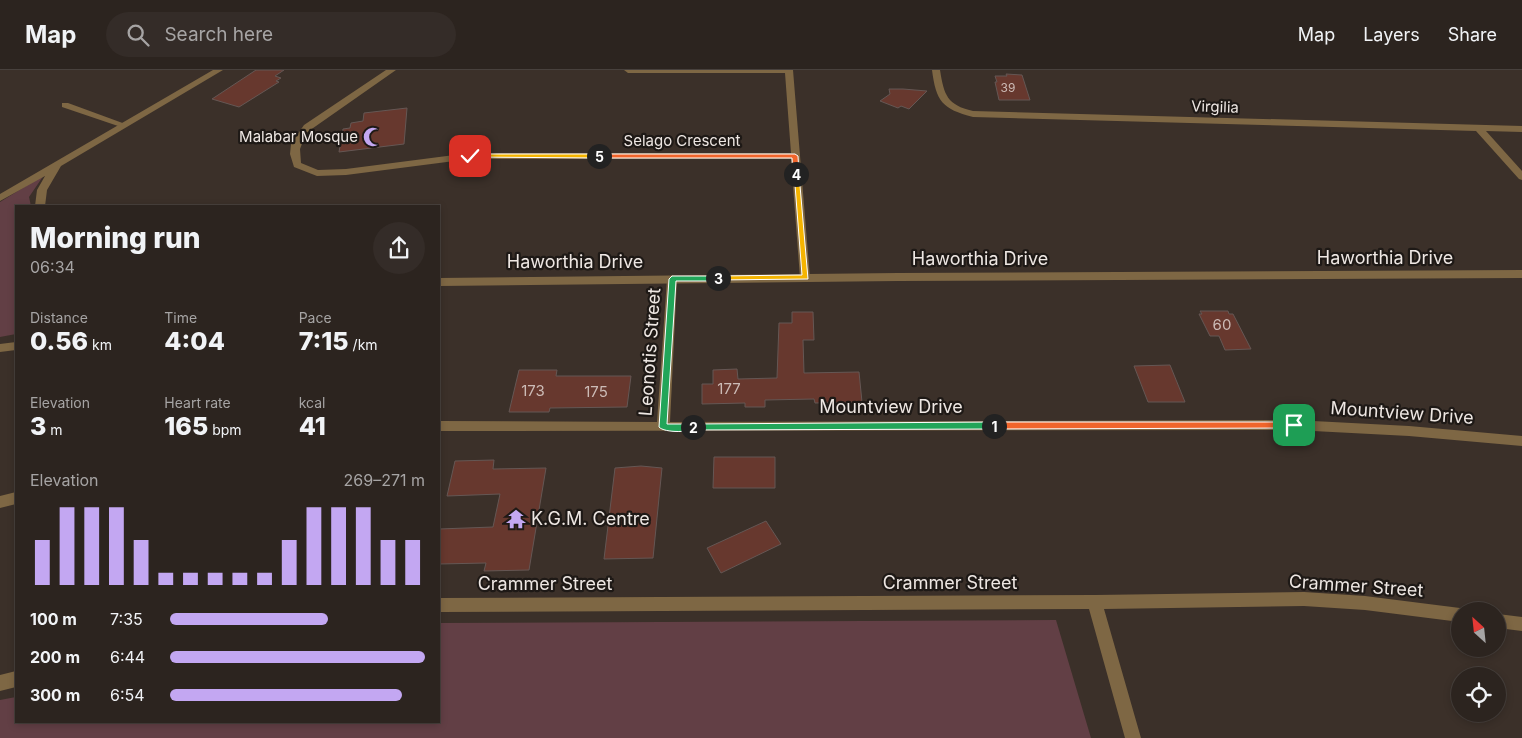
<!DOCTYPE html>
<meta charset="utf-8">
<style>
:root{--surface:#2c241f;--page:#342c28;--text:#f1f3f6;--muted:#a6a4a4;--line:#48413d;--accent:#c3a7f2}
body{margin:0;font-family:Inter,sans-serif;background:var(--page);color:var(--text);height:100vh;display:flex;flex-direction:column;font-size:19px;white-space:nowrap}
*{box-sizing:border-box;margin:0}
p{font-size:16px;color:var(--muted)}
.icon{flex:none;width:28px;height:28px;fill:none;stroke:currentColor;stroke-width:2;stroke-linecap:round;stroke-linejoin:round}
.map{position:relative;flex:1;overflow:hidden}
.panel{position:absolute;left:15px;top:135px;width:425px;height:518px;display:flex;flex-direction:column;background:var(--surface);border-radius:0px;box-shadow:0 2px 8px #0003,0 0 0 1px var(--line)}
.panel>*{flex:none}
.needle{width:32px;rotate:333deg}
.controls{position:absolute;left:1451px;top:532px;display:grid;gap:10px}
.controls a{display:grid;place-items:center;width:55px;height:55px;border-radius:50%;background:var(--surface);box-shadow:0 2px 8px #0003,0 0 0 1px var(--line);font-size:25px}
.pin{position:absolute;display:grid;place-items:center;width:42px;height:42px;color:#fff;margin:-21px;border-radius:10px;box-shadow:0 2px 8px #0006}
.km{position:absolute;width:25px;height:25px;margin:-12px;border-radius:50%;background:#222;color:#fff;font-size:14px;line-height:25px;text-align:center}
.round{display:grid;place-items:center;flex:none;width:52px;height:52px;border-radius:26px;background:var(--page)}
.head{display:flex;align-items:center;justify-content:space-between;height:85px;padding:0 15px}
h1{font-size:28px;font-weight:800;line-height:38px}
.figures{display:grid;grid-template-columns:repeat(3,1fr);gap:8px;height:85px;padding:5px 15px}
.figures div{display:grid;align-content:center}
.figures b{font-size:25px;font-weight:800}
.figures small{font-size:14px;font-weight:400}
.figures p{font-size:14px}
.chart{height:140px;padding:10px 15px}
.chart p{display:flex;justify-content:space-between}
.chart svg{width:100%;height:90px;margin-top:5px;stroke:var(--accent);stroke-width:6}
ul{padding:0 15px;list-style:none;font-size:16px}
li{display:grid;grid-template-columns:80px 60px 1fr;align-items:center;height:38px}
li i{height:12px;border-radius:6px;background:var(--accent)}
header{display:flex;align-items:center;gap:30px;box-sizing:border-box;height:70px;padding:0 25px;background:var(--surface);border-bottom:1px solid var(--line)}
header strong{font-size:24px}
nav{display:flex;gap:28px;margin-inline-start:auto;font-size:18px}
.search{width:350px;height:45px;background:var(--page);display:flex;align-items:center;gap:12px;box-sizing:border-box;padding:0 18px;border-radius:28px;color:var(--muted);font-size:19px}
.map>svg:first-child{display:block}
.green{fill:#623f45}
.building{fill:#67382e;stroke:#655754}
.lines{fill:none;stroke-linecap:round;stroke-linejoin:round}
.service{fill:#7e6744;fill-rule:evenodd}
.minor{fill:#7e6744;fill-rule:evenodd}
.tertiary{fill:#7e6744;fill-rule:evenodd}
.split-1{fill:#f0652b;stroke:#fff}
.split-2{fill:#22a559;stroke:#fff}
.split-3{fill:#22a559;stroke:#fff}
.split-4{fill:#f5b400;stroke:#fff}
.split-5{fill:#f0652b;stroke:#fff}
.split-6{fill:#f5b400;stroke:#fff}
.labels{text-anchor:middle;stroke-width:4.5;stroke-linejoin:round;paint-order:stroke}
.far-number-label{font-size:12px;fill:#ccbbb6}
.far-street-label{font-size:15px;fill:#eee7e3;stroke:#1e1916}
.far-poi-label{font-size:15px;fill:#eee7e3;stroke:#1e1916;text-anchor:end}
.number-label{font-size:15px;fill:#ccbbb6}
.street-label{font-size:18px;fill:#eee7e3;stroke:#1e1916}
.poi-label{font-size:18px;fill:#eee7e3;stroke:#1e1916;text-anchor:start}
</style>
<header>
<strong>Map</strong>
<div class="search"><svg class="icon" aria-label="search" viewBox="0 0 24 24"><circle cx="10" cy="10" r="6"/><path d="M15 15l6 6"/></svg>Search here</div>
<nav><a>Map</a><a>Layers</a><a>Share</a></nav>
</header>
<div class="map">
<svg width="1522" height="668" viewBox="0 0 1522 668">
<rect width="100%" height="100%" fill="#3b3029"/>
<path class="green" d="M44,105L29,127L31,136H16V264L0,267V132Z
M1056,550L1091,668H0V630L16,627V651H439V553Z"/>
<path class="building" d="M256,0H284L275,6L281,8L276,11L279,12L239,37L212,29Z
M1006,4L1022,5L1030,30H999L995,12H997L995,6H1007Z
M889,19H903L927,21L909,39L901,36L898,38L880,31L890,24Z
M407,38L404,74L339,82L343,59L350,58L351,53L363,51L364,43Z
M1200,241H1228L1229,244H1233L1251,279L1225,280L1219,266H1210L1199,244H1202Z
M792,242H813L814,270H803L804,303L859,302L862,332L815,333L814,329L765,330V337H745V333L702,334V314H713V300L737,299L738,309L777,308L779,253H792Z
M1170,295L1185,332H1148L1134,296Z
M519,300H557L556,306H631L627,337L550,338L549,342H509Z
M714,387H775V418H713Z
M494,390L493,399L546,398L529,500L484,501L486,493L439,494V459L493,457L500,424L447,426L455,391Z
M641,396L662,398L653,488L604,489L615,398Z
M766,451L781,474L721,503L707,478Z"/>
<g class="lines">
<path class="service" d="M62,33H68L128,55L121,57L62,37Z"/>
<path class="minor" d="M213,0H223L61,96L47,120L45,136H35L37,120L45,106L0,131V124Z
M386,0H396L306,63L300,79L301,93L318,100L346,99L470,83H791L785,3H628L624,0H793L810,208L805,212L800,208L791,89H470L346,105L317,106L294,97L290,84L291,74L304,55Z
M932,0H940C944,25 947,35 973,41L1522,56V62L1486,61L1522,101V110L1519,109L1476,61L973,47C942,39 936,31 932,0Z
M672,205L677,209L670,352L1294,350L1409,356L1522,366V376L1409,366L1294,360L439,361V351L657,352L667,209Z
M16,422V434L0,438V426Z
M1304,522L1365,526L1460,538L1466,541H1460V552L1365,540L1304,536L1104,539L1141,668H1125L1089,539L439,542V528L1095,525Z
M1498,544L1522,547V561L1498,558Z
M16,601V617L0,621V605Z"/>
<path class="tertiary" d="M1522,200V208L898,211L439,216V208L898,203Z
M16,272V280L0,282V274Z"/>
</g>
<path class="split-1" d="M994,352H1294L1299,355L1294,358L994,359L990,356Z"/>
<path class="split-2" d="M994,352L998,356L994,359L693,360L689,357L693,354Z"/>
<path class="split-3" d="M672,206H718L722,208L718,211H676L667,354H693L698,357C692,363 664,363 659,357L669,209Z"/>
<path class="split-4" d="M794,102L799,104L808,209L716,210L715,208L718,206L802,205Z"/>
<path class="split-5" d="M597,84H795L798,86L799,104L796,106L793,104L792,88H599Z"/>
<path class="split-6" d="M470,84H599L602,86L599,88L468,87Z"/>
<defs>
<symbol id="mosque-bare" viewBox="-9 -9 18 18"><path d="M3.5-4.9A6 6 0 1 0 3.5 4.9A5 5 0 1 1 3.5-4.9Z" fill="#c3a7f2" stroke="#1e1916" stroke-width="2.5" paint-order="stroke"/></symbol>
<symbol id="temple-bare" viewBox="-9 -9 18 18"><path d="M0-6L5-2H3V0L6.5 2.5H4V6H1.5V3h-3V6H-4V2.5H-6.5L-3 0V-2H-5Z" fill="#c3a7f2" stroke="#1e1916" stroke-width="2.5" paint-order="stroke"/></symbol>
</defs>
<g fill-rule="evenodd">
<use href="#mosque-bare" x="359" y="53" width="28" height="28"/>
<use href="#temple-bare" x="502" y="435" width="28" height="28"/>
</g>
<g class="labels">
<g class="far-number-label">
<text x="1008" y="22">39</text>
</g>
<g class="far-street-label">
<text transform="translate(1215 37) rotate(2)" y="5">Virgilia</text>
<text x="682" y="76">Selago Crescent</text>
</g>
<g class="far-poi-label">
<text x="358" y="72">Malabar Mosque</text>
</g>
<g class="number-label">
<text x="1222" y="260">60</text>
<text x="729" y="324">177</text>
<text x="533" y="326">173</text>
<text x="596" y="327">175</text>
</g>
<g class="street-label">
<text x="1385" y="194">Haworthia Drive</text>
<text x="980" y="195">Haworthia Drive</text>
<text x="575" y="198">Haworthia Drive</text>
<text transform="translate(650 282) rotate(-86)" y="6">Leonotis Street</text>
<text x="891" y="343">Mountview Drive</text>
<text transform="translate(1402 343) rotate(4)" y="6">Mountview Drive</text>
<text x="950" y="519">Crammer Street</text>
<text x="545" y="520">Crammer Street</text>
<text transform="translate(1356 516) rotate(4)" y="6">Crammer Street</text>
</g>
<g class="poi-label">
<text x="531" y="455">K.G.M. Centre</text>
</g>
</g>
</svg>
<div class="controls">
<a><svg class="needle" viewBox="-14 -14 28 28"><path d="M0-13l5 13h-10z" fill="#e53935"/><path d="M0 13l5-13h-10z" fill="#a6a4a4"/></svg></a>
<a><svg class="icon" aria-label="locate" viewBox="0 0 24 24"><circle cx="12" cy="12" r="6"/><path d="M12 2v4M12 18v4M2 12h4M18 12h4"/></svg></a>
</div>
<div class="pin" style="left:1294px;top:355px;background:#1e9e55"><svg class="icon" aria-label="arrive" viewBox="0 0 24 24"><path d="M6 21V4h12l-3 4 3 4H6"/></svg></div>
<div class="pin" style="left:470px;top:86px;background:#d93025"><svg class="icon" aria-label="check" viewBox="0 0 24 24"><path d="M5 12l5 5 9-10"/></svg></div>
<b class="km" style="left:994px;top:356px">1</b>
<b class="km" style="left:693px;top:357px">2</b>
<b class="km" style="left:718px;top:208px">3</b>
<b class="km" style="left:796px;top:104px">4</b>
<b class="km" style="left:599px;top:86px">5</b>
<section class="panel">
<div class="head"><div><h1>Morning run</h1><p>06:34</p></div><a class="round"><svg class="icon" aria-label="share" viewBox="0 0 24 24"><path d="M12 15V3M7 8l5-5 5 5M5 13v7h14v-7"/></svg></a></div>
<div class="figures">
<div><p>Distance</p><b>0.56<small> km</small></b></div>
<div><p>Time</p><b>4:04</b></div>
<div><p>Pace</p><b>7:15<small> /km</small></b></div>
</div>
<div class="figures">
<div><p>Elevation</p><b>3<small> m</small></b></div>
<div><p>Heart rate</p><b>165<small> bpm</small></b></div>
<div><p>kcal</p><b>41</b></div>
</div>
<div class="chart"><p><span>Elevation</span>269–271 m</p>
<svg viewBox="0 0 160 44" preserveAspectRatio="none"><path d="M5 44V22M15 44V6M25 44V6M35 44V6M45 44V22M55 44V38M65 44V38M75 44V38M85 44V38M95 44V38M105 44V22M115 44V6M125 44V6M135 44V6M145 44V22M155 44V22"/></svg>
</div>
<ul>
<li><b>100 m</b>7:35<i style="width:62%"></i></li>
<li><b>200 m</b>6:44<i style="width:100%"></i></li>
<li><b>300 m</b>6:54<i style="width:91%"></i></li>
</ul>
</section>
</div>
